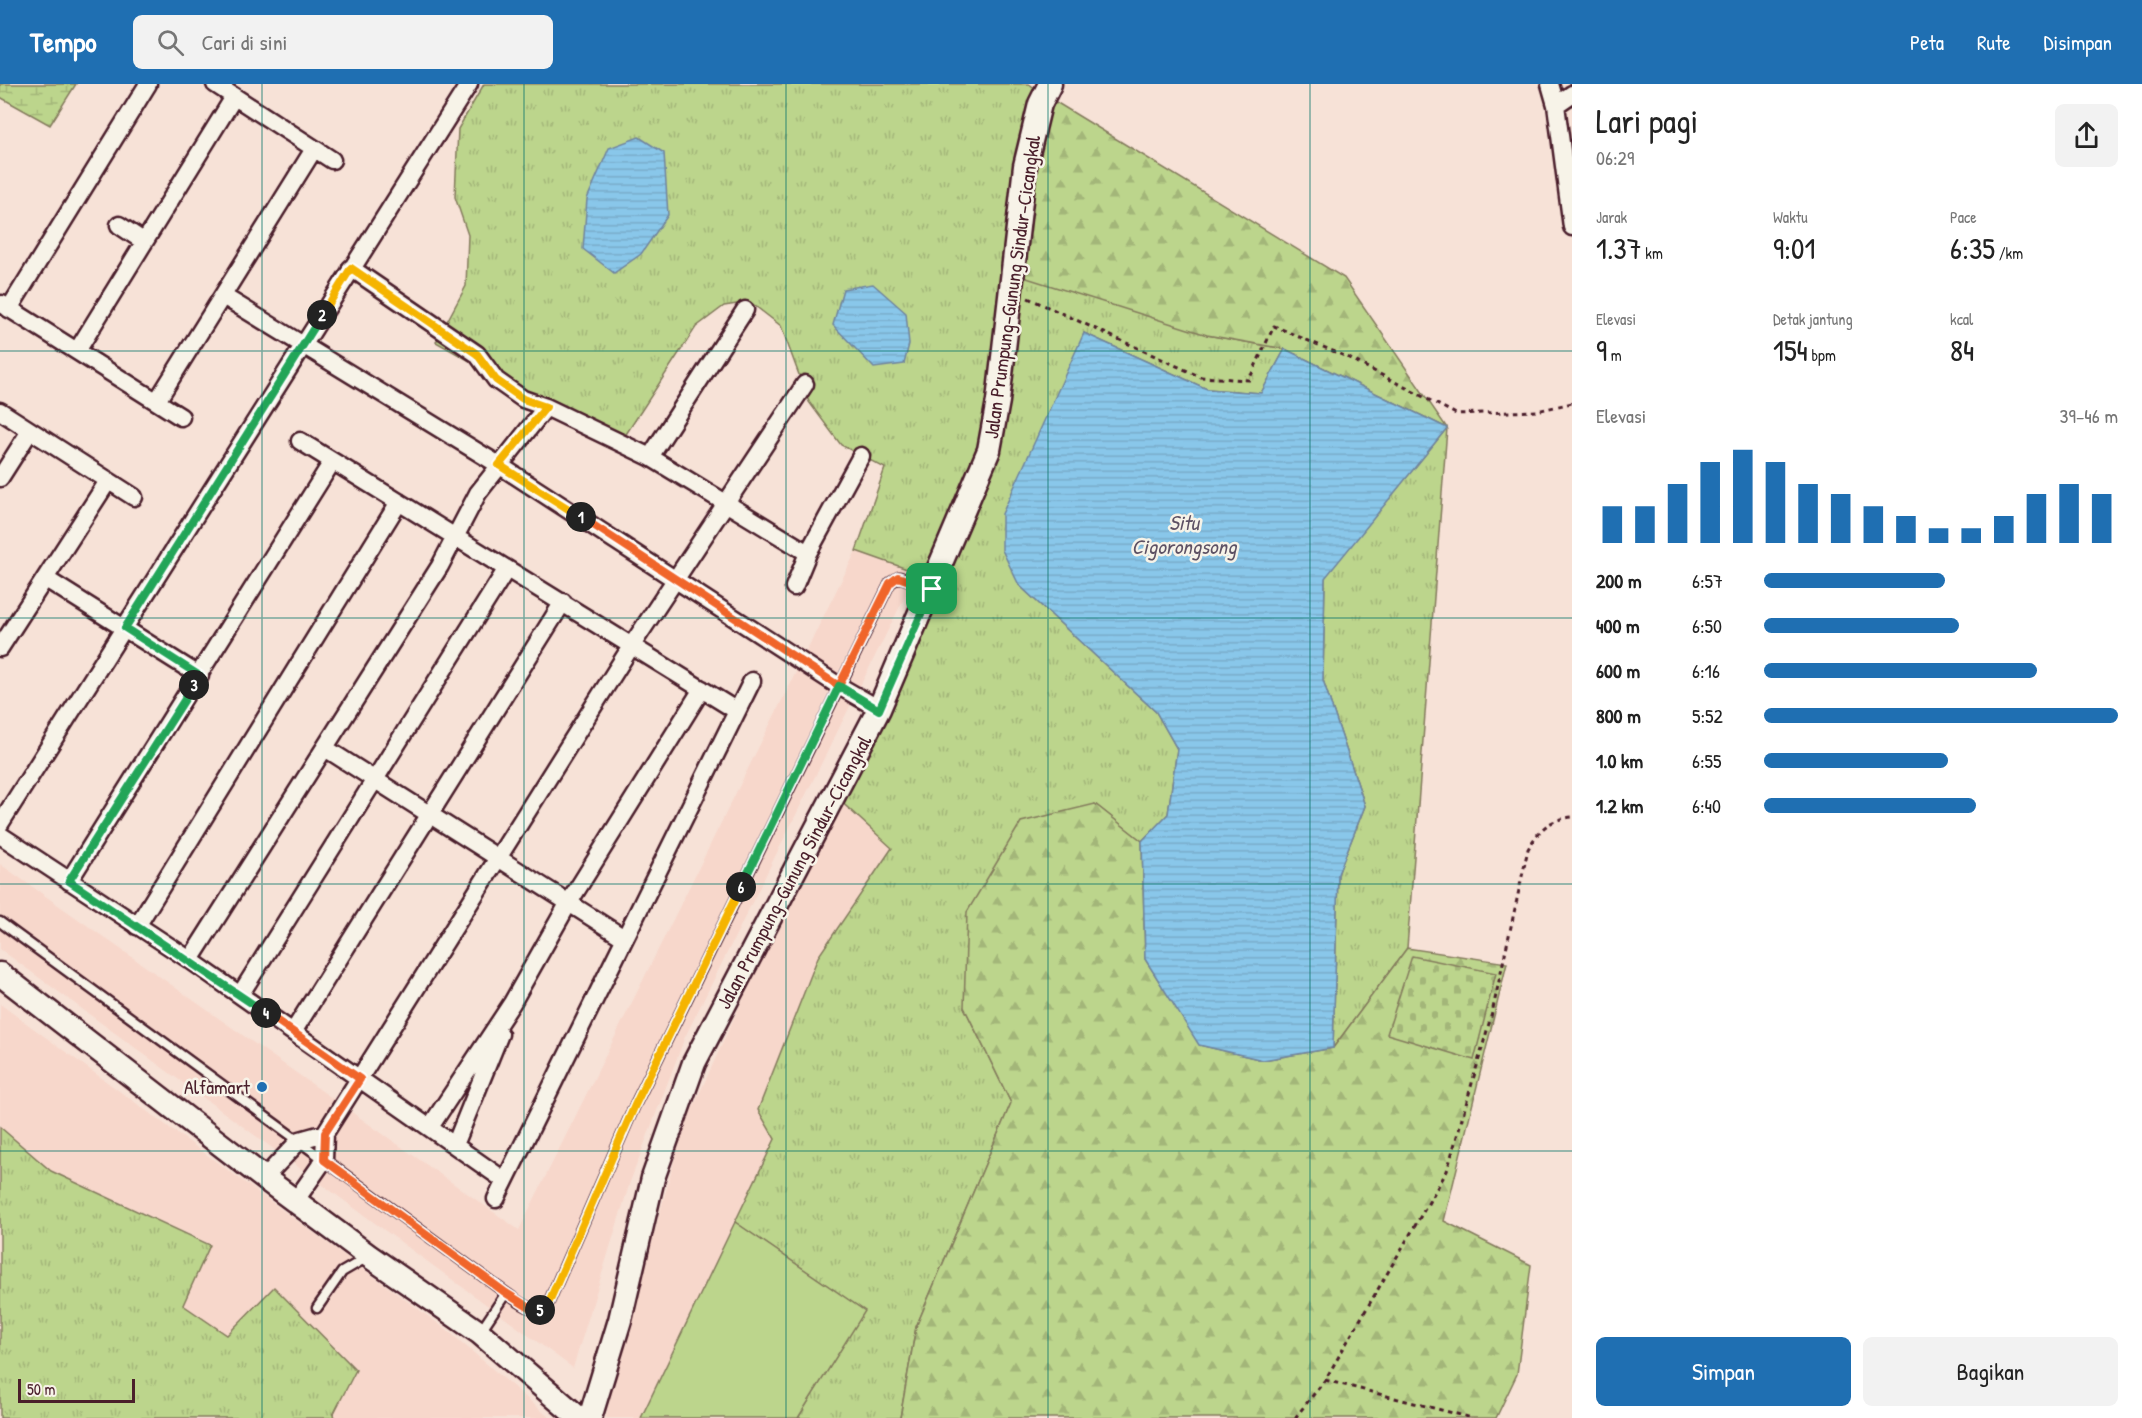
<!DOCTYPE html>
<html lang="id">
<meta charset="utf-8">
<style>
:root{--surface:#fff;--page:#f2f2f2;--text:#222;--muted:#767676;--accent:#1f6fb2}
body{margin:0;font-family:"Patrick Hand",sans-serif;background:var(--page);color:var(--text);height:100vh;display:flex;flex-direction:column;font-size:22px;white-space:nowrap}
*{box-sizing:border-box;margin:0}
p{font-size:20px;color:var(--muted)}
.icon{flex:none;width:33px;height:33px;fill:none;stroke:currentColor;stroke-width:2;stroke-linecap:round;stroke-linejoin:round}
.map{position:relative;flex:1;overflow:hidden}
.panel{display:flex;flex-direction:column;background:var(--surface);width:570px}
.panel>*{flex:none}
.scale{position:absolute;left:18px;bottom:15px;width:117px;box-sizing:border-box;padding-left:6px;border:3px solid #4a1f2b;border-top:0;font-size:16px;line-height:21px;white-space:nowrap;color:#4a1f2b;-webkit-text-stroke:4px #f7f3e8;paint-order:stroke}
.pin{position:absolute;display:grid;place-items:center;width:51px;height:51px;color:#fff;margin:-26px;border-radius:12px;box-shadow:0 3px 9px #0006}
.km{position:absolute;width:30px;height:30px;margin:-15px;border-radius:50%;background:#222;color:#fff;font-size:16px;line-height:30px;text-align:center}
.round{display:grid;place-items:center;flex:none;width:63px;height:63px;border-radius:9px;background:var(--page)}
.headline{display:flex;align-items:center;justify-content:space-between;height:102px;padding:0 24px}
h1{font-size:33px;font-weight:600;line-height:45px}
.figures{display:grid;grid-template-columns:repeat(3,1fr);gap:9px;height:102px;padding:6px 24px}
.figures div{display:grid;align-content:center}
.figures b{font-size:30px;font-weight:600}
.figures small{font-size:16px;font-weight:400}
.figures p{font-size:16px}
.chart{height:168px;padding:12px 24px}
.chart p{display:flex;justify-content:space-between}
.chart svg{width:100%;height:108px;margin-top:6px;stroke:var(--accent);stroke-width:6}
.cta{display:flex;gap:12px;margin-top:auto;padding:12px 24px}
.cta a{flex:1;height:69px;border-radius:9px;background:var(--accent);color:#fff;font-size:24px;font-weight:600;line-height:69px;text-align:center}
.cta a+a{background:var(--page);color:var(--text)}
ul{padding:0 24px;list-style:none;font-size:20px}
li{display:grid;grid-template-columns:96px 72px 1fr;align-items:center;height:45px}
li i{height:15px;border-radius:8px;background:var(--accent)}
header{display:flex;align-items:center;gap:36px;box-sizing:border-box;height:84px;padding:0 30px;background:var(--accent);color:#fff}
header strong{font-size:28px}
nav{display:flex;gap:33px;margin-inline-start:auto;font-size:21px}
.search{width:420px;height:54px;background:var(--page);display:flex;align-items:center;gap:15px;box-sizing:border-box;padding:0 21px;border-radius:9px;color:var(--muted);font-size:22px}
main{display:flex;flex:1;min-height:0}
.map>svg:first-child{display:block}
.built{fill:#f7d7cb}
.grass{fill:url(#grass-tufts);stroke:#837a5c;stroke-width:1.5}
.forest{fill:url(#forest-firs);stroke:#837a5c;stroke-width:1.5}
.wetland{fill:url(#wetland-marsh);stroke:#837a5c;stroke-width:1.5}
.cemetery{fill:url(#cemetery-stones);stroke:#837a5c;stroke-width:1.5}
.garden{fill:#bcd58c;stroke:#837a5c;stroke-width:1.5}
.water{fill:url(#water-rules);stroke:#70849e;stroke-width:1.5}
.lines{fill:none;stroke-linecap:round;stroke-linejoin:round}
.lane-casing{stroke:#4a1f2b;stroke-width:13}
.street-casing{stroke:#4a1f2b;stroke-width:21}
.secondary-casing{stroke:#4a1f2b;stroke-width:27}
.path{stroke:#4a1f2b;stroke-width:3;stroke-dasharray:4.5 4.5;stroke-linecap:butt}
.lane{stroke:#f7f3e8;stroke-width:8}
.street{stroke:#f7f3e8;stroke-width:16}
.secondary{stroke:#f7f3e8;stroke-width:22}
.split-1-casing{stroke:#fff;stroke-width:12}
.split-2-casing{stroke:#fff;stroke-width:12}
.split-3-casing{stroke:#fff;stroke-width:12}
.split-4-casing{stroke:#fff;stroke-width:12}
.split-5-casing{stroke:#fff;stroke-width:12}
.split-6-casing{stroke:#fff;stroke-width:12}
.split-7-casing{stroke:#fff;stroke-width:12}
.split-1{stroke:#f0652b;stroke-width:8}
.split-2{stroke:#f5b400;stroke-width:8}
.split-3{stroke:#22a559;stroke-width:8}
.split-4{stroke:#22a559;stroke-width:8}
.split-5{stroke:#f0652b;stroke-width:8}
.split-6{stroke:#f5b400;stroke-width:8}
.split-7{stroke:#22a559;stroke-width:8}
.grid{fill:none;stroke:#0f766e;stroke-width:1.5;stroke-opacity:0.55}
.poi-dot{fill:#1f6fb2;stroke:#f7f3e8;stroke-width:2}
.labels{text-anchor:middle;stroke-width:5;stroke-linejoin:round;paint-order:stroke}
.street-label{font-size:20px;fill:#4a1f2b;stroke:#f7f3e8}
.poi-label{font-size:20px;fill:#4a1f2b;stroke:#f7f3e8;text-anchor:end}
.water-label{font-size:21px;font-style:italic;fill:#5d5164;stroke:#f7f3e8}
</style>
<header>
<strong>Tempo</strong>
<div class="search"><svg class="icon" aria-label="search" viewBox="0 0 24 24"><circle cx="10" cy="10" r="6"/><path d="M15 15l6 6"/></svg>Cari di sini</div>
<nav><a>Peta</a><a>Rute</a><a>Disimpan</a></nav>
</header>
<main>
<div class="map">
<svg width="1572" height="1334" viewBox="0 0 1572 1334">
<defs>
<pattern id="grass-tufts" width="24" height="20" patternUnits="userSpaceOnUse" patternTransform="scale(1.5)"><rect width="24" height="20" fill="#bcd58c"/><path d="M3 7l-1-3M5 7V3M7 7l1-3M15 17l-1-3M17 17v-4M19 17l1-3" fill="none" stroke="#a3b679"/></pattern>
<pattern id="forest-firs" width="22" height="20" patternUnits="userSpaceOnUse" patternTransform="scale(1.5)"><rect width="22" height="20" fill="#bcd58c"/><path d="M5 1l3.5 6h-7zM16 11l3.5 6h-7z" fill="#a3b679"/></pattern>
<pattern id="wetland-marsh" width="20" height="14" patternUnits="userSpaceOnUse" patternTransform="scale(1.5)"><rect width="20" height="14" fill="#bcd58c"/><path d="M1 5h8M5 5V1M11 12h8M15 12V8" fill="none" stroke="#a3b679"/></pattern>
<pattern id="cemetery-stones" width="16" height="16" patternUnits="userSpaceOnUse" patternTransform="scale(1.5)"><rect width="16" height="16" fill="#bcd58c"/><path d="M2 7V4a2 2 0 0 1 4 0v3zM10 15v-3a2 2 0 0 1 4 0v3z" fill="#a3b679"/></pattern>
<pattern id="water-rules" width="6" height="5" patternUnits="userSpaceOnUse" patternTransform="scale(1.5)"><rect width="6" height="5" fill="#89c7ea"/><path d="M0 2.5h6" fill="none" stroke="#78aac9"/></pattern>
</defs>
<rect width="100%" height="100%" fill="#f7e2d7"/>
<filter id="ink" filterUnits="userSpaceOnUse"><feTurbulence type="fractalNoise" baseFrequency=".0167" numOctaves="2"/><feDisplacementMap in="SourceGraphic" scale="12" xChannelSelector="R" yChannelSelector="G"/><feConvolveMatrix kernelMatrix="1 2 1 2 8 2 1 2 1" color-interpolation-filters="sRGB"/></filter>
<g filter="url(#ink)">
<path class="built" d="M856,467L917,488L685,953L630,1098L573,1284L0,865V780L519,1146Z
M836,713L892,763L818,873L775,1054L641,1334H606L610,1309L683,1045Z
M0,920L447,1246L550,1334H336L274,1203L227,1251L183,1221L210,1160L51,1087L0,1043Z"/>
<path class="grass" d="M484,0H1029L1046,12L1207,251L1285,265L1261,309L1207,305L1084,249L1019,501L1156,628L1177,665L1168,730L1142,757L1095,720L964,923L1011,1019L916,1243L900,1334H798L864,1227L735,1138L775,1055L758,1026L818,873L892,764L836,713L941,497L856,467L885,384L841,361L809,318L781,242L750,218L724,222L696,243L619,361L436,258L466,202L468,151L455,113L458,45Z
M1447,344L1407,864L1333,964L1338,790L1365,722L1323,596L1325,493Z
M0,1043L51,1087L210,1161L183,1221L227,1251L274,1203L356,1286L333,1331L336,1334H0Z"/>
<path class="forest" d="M1046,12L1344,194L1447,344L1285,265L1207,251L1017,191Z
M1095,720L1142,757L1145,875L1200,961L1263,976L1333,964L1407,864L1507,879L1444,1137L1531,1181L1517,1290L1496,1334H900L916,1243L1011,1019L964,923L967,828L1021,738Z"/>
<path class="wetland" d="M0,0H76L50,41L0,13Z"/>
<path class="cemetery" d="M1412,872L1496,889L1474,976L1387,950Z"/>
<path class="garden" d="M735,1138L865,1227L798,1334H641Z"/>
<path class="water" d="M639,53L664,69L668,131L641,170L614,189L583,165L587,115L609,64Z
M873,200L906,229L909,260L904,280L874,284L833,241L843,205Z
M1084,249L1207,305L1261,309L1285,265L1447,344L1325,494L1323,596L1365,722L1338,790L1333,964L1263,976L1199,961L1145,875L1142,757L1168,730L1177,665L1156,628L1019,501L1002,466V430Z"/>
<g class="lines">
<defs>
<path id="lane" d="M0,838L506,1209C520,1218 533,1232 548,1220L635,1021L890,499L899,493L928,503
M317,1224L342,1188L366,1174
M480,1248L506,1209"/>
<path id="street" d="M215,0L332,76
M1550,0L1556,21L1572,143
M1556,21L1572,10
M119,141L143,157
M351,184L477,270L496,296L523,315L546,323
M223,212L499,381L839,602L879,625
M2,220L181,333
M9,225L148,0
M77,267L234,13
M157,317L314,65
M0,327L134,413
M300,357L737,627
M650,373L745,226
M0,394L30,347
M46,495L200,592
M794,503L808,469L861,372
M0,564L108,397
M325,664L624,854
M0,740L469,0
M0,751L190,876L504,1096
M69,797L332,378
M137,842L399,418
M190,876L440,482L478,409L546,323L650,373L808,469
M240,911L506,486
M293,948L563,518
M430,1043L512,919L568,820L702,605
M455,1061L500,950
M264,1094L300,1056L325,1049
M496,1115L752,597
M296,1116L324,1076L325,1049L632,561L805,300"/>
<path id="secondary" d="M0,890L264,1094L369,1172L480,1249L579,1334
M590,1334L620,1236L653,1094L694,979L879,625L989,366L998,317L1025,82L1040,20L1050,0"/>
</defs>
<use href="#lane" class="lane-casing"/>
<use href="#street" class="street-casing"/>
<use href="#secondary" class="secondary-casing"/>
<path class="path" d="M1028,214L1201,293L1249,296L1274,242L1349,274L1456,330L1537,327L1572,319
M1325,1296L1472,1334
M1295,1334L1325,1296L1447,1087L1492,929L1528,765C1540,744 1549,736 1572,733"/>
<use href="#lane" class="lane"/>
<use href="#street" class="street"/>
<use href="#secondary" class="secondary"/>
</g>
</g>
<g class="lines" filter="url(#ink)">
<defs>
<path id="split-1" d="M581,433L839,602L890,499L898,493L932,505"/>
<path id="split-2" d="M322,231L351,184L477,270L496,296L523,315L546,323L499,381L581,433"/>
<path id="split-3" d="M194,601L200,592L125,544L322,231"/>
<path id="split-4" d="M194,601L69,797L266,929"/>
<path id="split-5" d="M266,929L360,995L325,1049L324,1076L506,1209L533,1226H540"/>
<path id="split-6" d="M540,1226L548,1220L635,1021L741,803"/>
<path id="split-7" d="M741,803L839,602L879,626L932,505"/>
</defs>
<use href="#split-1" class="split-1-casing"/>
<use href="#split-2" class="split-2-casing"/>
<use href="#split-3" class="split-3-casing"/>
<use href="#split-4" class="split-4-casing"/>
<use href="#split-5" class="split-5-casing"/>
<use href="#split-6" class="split-6-casing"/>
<use href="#split-7" class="split-7-casing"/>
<use href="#split-1" class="split-1"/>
<use href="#split-2" class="split-2"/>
<use href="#split-3" class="split-3"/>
<use href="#split-4" class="split-4"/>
<use href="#split-5" class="split-5"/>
<use href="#split-6" class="split-6"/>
<use href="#split-7" class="split-7"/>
</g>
<path class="grid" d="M262,0V1334M524,0V1334M786,0V1334M1048,0V1334M1310,0V1334M0,267H1572M0,534H1572M0,800H1572M0,1067H1572"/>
<circle class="poi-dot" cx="262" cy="1003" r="6"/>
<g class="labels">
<g class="street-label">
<text transform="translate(1012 203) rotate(-82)" y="7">Jalan Prumpung–Gunung Sindur–Cicangkal</text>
<text transform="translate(794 788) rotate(-62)" y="7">Jalan Prumpung–Gunung Sindur–Cicangkal</text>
</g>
<g class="poi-label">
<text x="250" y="1010">Alfamart</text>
</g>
<g class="water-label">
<text x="1184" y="446">Situ<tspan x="1184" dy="24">Cigorongsong</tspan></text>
</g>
</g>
</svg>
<div class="scale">50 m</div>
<div class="pin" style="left:932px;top:505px;background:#1e9e55"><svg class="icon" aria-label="arrive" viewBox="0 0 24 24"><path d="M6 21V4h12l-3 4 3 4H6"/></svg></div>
<b class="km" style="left:581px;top:433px">1</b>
<b class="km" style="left:322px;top:231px">2</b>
<b class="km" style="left:194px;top:601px">3</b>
<b class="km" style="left:266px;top:929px">4</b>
<b class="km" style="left:540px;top:1226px">5</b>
<b class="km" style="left:741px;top:803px">6</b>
</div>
<section class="panel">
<div class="headline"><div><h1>Lari pagi</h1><p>06:29</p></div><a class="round"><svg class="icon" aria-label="share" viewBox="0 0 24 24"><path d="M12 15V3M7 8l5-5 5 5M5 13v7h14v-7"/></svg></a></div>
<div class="figures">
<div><p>Jarak</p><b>1.37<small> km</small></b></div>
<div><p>Waktu</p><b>9:01</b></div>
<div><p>Pace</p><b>6:35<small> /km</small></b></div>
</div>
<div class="figures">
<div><p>Elevasi</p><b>9<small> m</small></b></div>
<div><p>Detak jantung</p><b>154<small> bpm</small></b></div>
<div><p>kcal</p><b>84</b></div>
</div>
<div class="chart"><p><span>Elevasi</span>39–46 m</p>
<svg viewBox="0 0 160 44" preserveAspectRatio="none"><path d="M5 44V29M15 44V29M25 44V20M35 44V11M45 44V6M55 44V11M65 44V20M75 44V24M85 44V29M95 44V33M105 44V38M115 44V38M125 44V33M135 44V24M145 44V20M155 44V24"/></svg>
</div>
<ul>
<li><b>200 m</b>6:57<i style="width:51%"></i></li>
<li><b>400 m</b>6:50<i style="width:55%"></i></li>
<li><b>600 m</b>6:16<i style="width:77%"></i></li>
<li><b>800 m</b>5:52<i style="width:100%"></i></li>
<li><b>1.0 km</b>6:55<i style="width:52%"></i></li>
<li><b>1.2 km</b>6:40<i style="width:60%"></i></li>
</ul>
<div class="cta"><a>Simpan</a><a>Bagikan</a></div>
</section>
</main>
